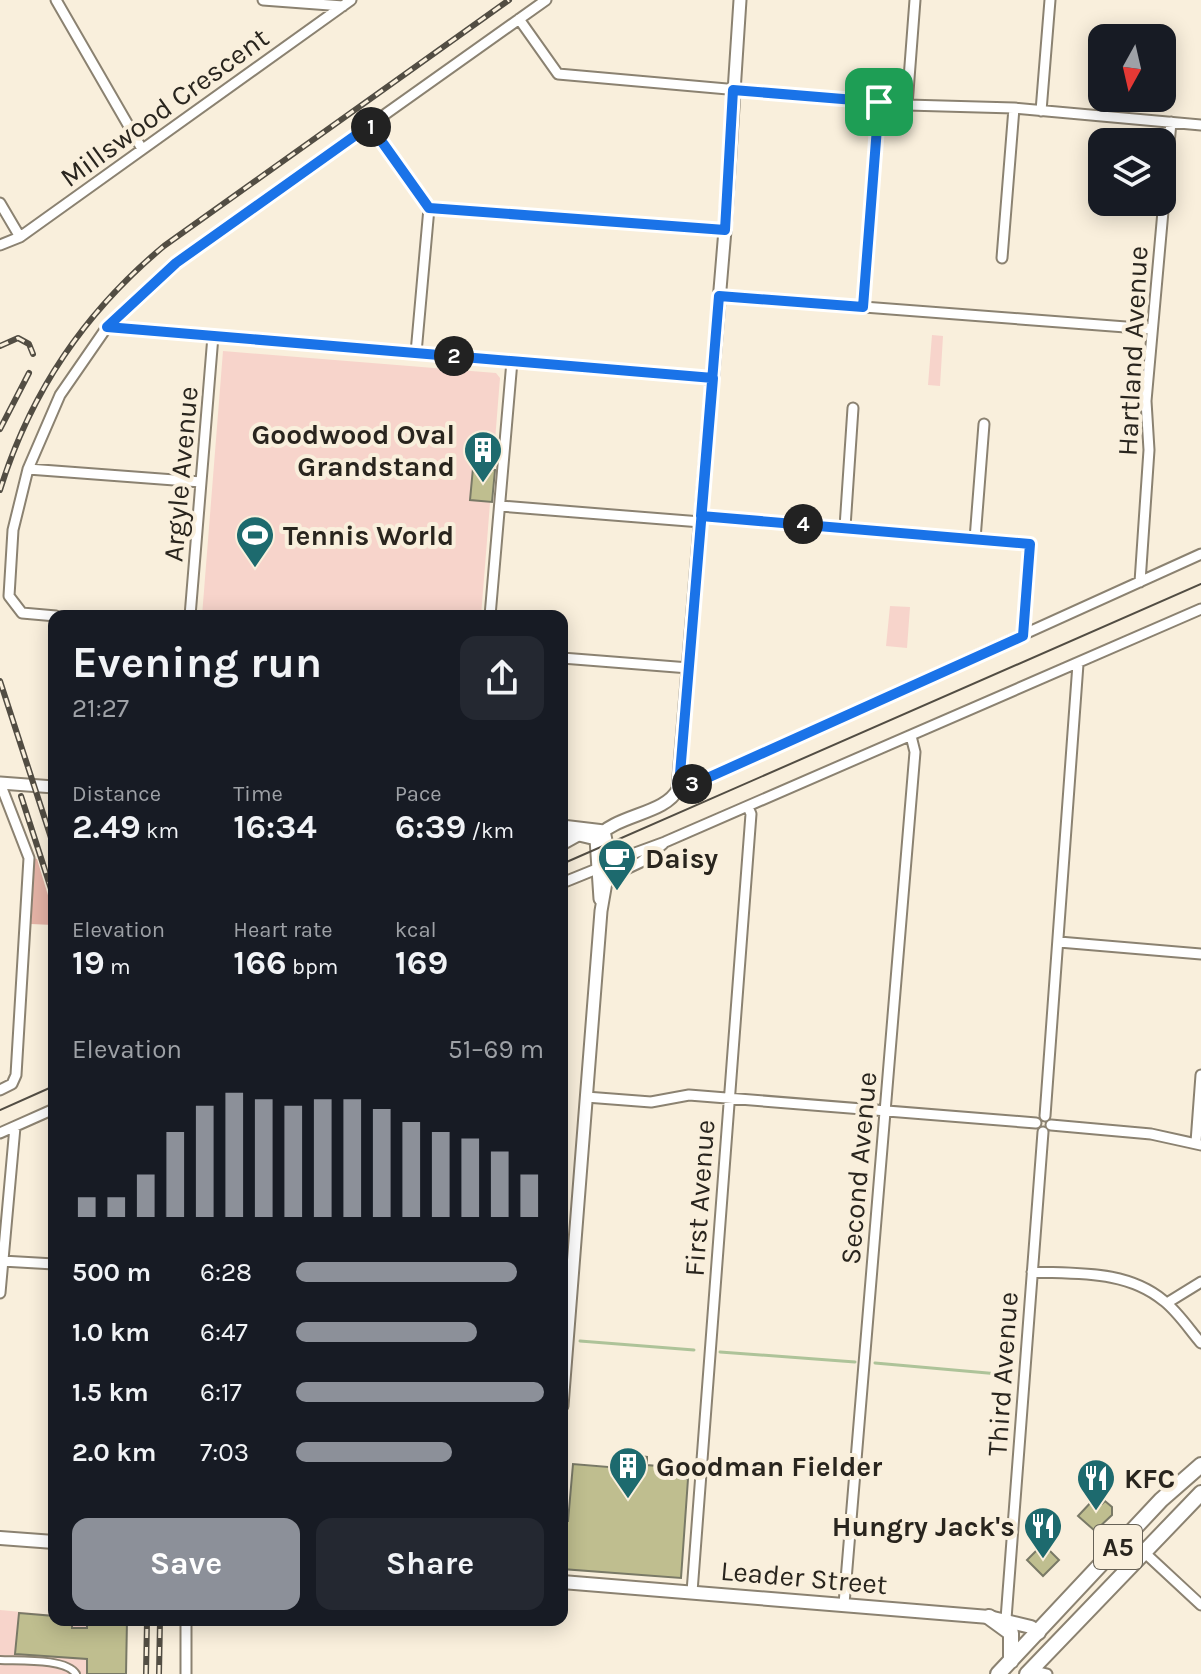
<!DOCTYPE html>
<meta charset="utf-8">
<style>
:root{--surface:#171b24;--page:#242831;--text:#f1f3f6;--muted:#9ea1a6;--accent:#8c9099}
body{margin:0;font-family:Karla,sans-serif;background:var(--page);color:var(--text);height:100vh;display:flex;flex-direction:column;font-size:30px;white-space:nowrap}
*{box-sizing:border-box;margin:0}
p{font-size:26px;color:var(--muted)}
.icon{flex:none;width:44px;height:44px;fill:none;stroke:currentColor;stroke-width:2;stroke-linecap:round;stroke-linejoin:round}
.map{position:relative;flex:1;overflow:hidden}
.details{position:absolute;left:48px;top:610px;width:520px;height:1016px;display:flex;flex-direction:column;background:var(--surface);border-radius:16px;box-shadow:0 4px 20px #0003}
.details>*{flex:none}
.needle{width:52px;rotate:188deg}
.controls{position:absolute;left:1088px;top:24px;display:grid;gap:16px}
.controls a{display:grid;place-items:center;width:88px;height:88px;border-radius:16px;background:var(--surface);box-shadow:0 4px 20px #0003;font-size:40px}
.pin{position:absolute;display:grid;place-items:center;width:68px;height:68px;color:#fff;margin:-34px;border-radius:16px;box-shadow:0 4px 12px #0006}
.km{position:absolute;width:40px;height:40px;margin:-20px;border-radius:50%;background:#222;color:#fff;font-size:22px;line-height:40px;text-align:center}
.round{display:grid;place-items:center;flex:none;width:84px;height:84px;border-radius:16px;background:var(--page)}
.head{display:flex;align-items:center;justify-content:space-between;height:136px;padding:0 24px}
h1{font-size:44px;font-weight:700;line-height:60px}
.metrics{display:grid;grid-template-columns:repeat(3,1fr);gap:12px;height:136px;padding:8px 24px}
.metrics div{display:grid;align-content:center}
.metrics b{font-size:34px;font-weight:700}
.metrics small{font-size:22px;font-weight:400}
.metrics p{font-size:22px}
.chart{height:224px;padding:16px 24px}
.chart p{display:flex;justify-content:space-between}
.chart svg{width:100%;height:144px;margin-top:8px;stroke:var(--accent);stroke-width:6}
.cta{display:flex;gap:16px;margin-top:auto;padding:16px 24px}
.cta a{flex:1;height:92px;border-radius:16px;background:var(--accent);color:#fff;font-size:32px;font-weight:700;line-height:92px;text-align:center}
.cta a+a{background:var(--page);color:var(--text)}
ul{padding:0 24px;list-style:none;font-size:26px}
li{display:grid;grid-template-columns:128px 96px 1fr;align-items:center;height:60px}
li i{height:20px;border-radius:10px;background:var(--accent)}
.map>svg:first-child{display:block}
.green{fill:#f7d4cb}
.forest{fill:#e5b3a6}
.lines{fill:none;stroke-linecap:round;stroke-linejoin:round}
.stream{stroke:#aec399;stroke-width:3}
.building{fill:#bfbe8f;stroke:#797966;stroke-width:2}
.pedestrian-casing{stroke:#8b8271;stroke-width:10}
.minor-casing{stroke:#8b8271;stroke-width:13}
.tertiary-casing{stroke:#8b8271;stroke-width:15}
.secondary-casing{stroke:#8b8271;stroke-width:16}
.trunk-casing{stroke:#8b8271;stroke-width:18}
.pedestrian{stroke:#fff;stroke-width:6}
.minor{stroke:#fff;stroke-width:9}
.tertiary{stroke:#fff;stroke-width:11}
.secondary{stroke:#fff;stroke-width:12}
.trunk{stroke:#fff;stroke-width:14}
.tram{stroke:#524d43;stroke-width:2}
.rail-casing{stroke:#524d43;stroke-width:6}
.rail{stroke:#f9efdc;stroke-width:3;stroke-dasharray:9;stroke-linecap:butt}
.route-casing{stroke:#fff;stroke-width:16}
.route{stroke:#1a73e8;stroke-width:10}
.labels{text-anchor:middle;stroke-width:8;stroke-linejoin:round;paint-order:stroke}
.shield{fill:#f9efdc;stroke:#676257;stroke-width:2}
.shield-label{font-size:26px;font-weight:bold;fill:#29251e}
.street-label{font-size:28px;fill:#29251e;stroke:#f9efdc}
.poi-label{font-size:28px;font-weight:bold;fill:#29251e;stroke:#f9efdc;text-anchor:start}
</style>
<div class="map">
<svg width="1201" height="1674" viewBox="0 0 1201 1674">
<rect width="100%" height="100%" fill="#f9efdc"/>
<path class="green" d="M932,335L943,336L940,386L928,385Z
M223,351L496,373L500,378L481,616H202Z
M890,606L910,607L907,648L886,646Z
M0,1610L54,1615V1620H127V1674H0Z"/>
<path class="forest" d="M34,858L37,859L54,915L53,925L31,924Z"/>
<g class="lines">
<path class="stream" d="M580,1341L694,1350
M720,1352L855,1362
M875,1363L1010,1375"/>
</g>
<path class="building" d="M473,468L495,470L492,502L470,500Z
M621,1454L647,1457V1465L680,1468L679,1478L688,1479L681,1578L562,1569L564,1521H568L573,1464L620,1468Z
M1095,1498L1102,1504L1105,1501L1112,1507V1515L1095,1531L1078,1516Z
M1043,1544L1059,1560L1043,1576L1027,1560Z
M19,1613L54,1616V1620H72V1628H87V1620H127L126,1674H87V1659L15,1654Z"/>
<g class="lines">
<defs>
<path id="pedestrian" d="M0,1660C19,1661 66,1658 76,1674"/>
<path id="minor" d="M56,0L142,149
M263,0L343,6
M519,19L558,74L907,105L1014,108L1201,125
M907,105L915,0
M1041,111L1050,0
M370,125L429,208L725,230
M0,203L20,237
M0,245L20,237L351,0
M1002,258L1014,108
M719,296L1152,329
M863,307L879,102
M107,327L713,378
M416,353L429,208
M28,469L201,482
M500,506L701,522
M701,516L1030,544L1023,636
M845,527L853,408
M975,539L984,424
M1140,582L1149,450L1146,401L1171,122
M56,616L22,613L9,596L13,530L28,469L60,395L107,327L176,263L546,0
M190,616L213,336
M490,616L512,361
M562,658L689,668
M679,786L694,784L1201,554
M562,845L580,835
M610,854L624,857L665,842L1201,609
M609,877L641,862L663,844
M562,883L599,868
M1059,942L1201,954
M0,1090L12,1084L16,1075L29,858L0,783
M586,1097L651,1102L689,1095L1036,1123
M1045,1116L1078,664
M1051,1125L1151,1134L1201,1145
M0,1133L54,1109
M1196,1142L1201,1075
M2,1261L54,1264
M1032,1272C1078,1274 1127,1270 1164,1301C1178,1312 1189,1329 1201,1343
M0,1293L15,1127
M1167,1303L1201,1282
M1145,1553L1201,1605
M692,1592L751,814L748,807
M844,1604L915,752L911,736
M1006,1619L1043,1132
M186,1620V1674
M1031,1670L1047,1674"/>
<path id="tertiary" d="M0,783L54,787
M562,826L604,831
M562,831L596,839
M596,839C615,814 665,815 678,789L725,230L740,0
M596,839L600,899
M562,1406L601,911L610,859L604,831"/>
<path id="secondary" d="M0,1538L54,1542
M562,1582L989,1617L1031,1627L1039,1633"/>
<path id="trunk" d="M989,1617L1011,1633V1661
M998,1674L1161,1500L1201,1465
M1027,1674L1201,1493"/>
</defs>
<use href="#pedestrian" class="pedestrian-casing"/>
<use href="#minor" class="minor-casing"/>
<use href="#tertiary" class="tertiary-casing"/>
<use href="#secondary" class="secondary-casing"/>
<use href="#trunk" class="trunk-casing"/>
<use href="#pedestrian" class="pedestrian"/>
<use href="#minor" class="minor"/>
<use href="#tertiary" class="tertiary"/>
<use href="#secondary" class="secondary"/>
<use href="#trunk" class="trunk"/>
<path class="tram" d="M562,864L1201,584
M0,1110L54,1086"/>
<defs>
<path id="rail" d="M0,346L18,338L29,344L33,354
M0,429L29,373
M0,490C31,391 85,312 164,246L509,0
M0,681L54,847
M21,796L54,898
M146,1674L147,1620
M159,1674L160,1620"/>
</defs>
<use href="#rail" class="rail-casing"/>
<use href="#rail" class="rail"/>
</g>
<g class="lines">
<defs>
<path id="route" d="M879,102L733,90L725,230L429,208L370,125L176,263L107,327L713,378C702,514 690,650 679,786L694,784L1023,636L1030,544L701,516L719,296L863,307L879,102"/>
</defs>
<use href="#route" class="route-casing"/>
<use href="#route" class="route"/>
</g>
<defs>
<symbol id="building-pin" viewBox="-11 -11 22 30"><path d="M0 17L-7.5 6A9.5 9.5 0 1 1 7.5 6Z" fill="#1d6a6e" stroke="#f9efdc"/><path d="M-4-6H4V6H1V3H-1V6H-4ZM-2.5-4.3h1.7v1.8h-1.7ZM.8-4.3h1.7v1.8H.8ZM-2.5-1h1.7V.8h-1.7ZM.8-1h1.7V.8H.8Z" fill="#fff"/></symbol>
<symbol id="stadium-pin" viewBox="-11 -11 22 30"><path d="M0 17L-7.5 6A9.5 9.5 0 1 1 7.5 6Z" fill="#1d6a6e" stroke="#f9efdc"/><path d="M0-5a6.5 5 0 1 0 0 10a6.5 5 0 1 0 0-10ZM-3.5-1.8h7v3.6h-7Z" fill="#fff"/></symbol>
<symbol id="cafe-pin" viewBox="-11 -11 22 30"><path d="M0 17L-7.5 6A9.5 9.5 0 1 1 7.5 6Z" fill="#1d6a6e" stroke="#f9efdc"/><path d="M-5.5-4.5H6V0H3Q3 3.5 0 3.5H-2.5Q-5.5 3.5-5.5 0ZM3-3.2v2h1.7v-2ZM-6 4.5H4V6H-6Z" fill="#fff"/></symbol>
<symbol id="restaurant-pin" viewBox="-11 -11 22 30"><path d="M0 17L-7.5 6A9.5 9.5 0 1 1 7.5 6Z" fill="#1d6a6e" stroke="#f9efdc"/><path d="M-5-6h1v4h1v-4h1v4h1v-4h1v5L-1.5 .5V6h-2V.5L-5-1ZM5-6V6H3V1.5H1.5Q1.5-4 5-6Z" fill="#fff"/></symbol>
</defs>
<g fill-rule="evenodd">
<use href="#building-pin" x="461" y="428" width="44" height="60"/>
<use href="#stadium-pin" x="233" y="513" width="44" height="60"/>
<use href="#cafe-pin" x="595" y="836" width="44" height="60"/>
<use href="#building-pin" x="606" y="1444" width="44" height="60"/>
<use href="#restaurant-pin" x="1074" y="1456" width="44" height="60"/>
<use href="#restaurant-pin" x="1021" y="1504" width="44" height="60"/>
</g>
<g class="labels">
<rect class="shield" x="1094" y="1525" width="48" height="44" rx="6"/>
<g class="shield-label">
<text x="1118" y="1556">A5</text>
</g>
<g class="street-label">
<text transform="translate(164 107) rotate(-36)" y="10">Millswood Crescent</text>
<text transform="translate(1132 351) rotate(-87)" y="10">Hartland Avenue</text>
<text transform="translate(180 474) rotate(-85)" y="10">Argyle Avenue</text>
<text transform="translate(858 1168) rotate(-85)" y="10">Second Avenue</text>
<text transform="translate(699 1198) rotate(-86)" y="10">First Avenue</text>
<text transform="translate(1002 1374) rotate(-86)" y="10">Third Avenue</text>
<text transform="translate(804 1577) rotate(5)" y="10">Leader Street</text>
</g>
<g class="poi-label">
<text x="455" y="444" text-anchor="end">Goodwood Oval<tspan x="455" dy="32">Grandstand</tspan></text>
<text x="283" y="545">Tennis World</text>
<text x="645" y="868">Daisy</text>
<text x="656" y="1476">Goodman Fielder</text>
<text x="1124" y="1488">KFC</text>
<text x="1015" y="1536" text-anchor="end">Hungry Jack's</text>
</g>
</g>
</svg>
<div class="controls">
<a><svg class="needle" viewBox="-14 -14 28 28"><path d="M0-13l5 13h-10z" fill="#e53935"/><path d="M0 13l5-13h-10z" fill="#9ea1a6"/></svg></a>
<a><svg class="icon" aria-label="layers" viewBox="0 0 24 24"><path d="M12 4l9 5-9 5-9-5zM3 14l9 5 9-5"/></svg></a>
</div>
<div class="pin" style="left:879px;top:102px;background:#1e9e55"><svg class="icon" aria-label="arrive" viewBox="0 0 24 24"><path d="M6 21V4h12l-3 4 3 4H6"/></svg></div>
<b class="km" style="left:371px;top:127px">1</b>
<b class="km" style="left:454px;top:356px">2</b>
<b class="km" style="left:692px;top:784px">3</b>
<b class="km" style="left:803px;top:524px">4</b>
<section class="details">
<div class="head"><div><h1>Evening run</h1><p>21:27</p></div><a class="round"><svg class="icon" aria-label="share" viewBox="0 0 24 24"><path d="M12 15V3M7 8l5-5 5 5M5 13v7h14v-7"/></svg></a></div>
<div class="metrics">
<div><p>Distance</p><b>2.49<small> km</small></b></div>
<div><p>Time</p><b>16:34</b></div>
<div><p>Pace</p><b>6:39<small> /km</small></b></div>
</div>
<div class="metrics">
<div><p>Elevation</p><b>19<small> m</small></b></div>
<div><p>Heart rate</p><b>166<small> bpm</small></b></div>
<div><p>kcal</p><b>169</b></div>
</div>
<div class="chart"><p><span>Elevation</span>51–69 m</p>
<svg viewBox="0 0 160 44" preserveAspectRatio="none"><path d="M5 44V38M15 44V38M25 44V31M35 44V18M45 44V10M55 44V6M65 44V8M75 44V10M85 44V8M95 44V8M105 44V11M115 44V15M125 44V18M135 44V20M145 44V24M155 44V31"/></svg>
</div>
<ul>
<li><b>500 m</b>6:28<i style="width:89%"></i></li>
<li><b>1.0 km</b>6:47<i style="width:73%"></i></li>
<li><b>1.5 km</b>6:17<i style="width:100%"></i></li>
<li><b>2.0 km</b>7:03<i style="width:63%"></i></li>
</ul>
<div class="cta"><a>Save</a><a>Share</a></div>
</section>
</div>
